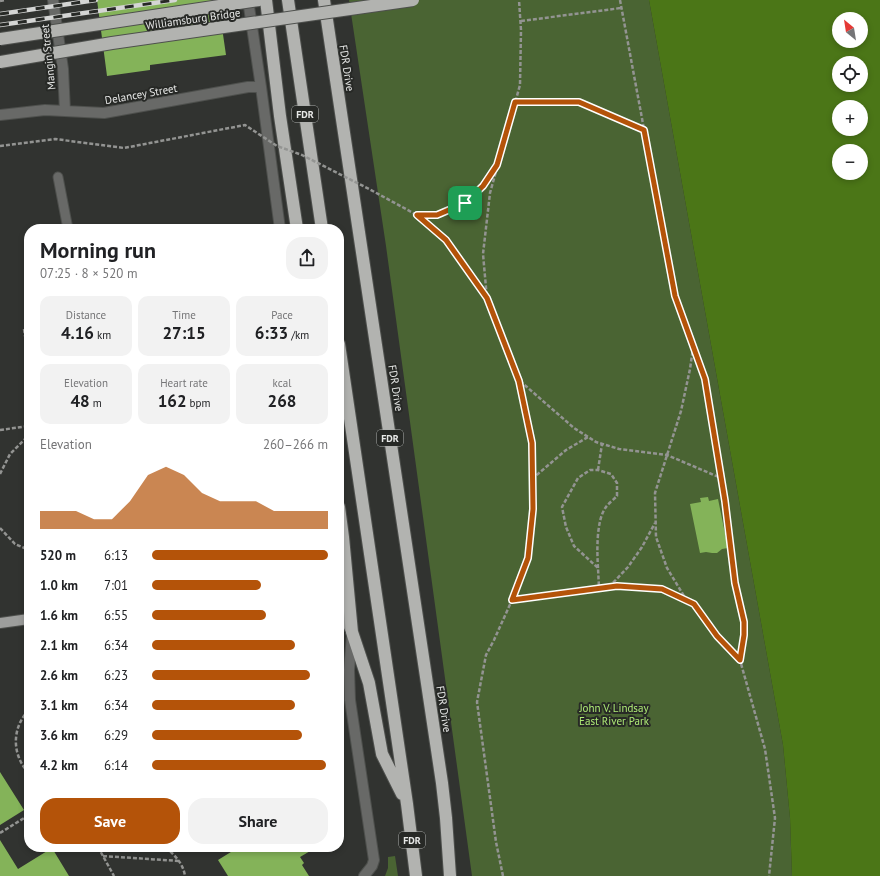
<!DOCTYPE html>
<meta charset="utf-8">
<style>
:root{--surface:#fff;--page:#f2f2f2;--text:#202124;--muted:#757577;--accent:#b45309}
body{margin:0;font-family:"PT Sans",sans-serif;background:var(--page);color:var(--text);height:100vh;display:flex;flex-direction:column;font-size:15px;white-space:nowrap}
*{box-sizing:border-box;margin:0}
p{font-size:13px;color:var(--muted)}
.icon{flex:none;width:22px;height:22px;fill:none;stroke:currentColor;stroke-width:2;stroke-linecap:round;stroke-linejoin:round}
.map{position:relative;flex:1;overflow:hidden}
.drawer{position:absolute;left:24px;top:224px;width:320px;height:628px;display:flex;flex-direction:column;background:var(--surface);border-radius:16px;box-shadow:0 2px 6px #0003}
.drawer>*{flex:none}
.needle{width:26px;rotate:330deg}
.tools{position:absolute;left:832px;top:12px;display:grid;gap:8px}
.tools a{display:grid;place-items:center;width:36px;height:36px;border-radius:50%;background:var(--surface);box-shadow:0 2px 6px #0003;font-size:20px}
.pin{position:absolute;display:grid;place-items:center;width:34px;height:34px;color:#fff;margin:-17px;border-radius:8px;box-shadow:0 2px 6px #0006}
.round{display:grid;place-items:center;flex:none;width:42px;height:42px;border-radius:16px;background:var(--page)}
.overview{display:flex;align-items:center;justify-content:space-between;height:68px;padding:0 16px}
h1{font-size:22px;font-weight:700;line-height:30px}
.metrics{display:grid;grid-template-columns:repeat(3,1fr);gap:6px;height:68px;padding:4px 16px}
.metrics div{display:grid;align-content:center;border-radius:10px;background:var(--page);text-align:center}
.metrics b{font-size:17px;font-weight:700}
.metrics small{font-size:11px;font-weight:400}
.metrics p{font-size:11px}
.chart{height:112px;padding:8px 16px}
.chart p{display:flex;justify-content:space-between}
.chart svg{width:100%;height:72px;margin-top:4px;fill:var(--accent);opacity:.7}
.button{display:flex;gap:8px;margin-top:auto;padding:8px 16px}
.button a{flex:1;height:46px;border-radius:16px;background:var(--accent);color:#fff;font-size:16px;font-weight:700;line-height:46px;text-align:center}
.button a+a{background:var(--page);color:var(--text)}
ul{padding:0 16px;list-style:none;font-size:13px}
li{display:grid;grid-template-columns:64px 48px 1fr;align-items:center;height:30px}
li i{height:10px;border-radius:5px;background:var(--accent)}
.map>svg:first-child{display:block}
.green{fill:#4a6433}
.water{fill:#4b7617;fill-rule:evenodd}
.building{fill:#84b359}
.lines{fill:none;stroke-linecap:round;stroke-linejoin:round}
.service-casing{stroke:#4e504d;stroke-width:11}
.minor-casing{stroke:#4e504d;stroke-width:12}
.primary-casing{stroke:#4e504d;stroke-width:12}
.motorway-casing{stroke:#4e504d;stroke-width:14}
.path{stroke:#939492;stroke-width:2.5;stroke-dasharray:4 2;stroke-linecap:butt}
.service{stroke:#686967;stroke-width:9}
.minor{stroke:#686967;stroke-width:10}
.primary{stroke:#9d9e9c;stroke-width:10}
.motorway{stroke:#b2b3b0;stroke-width:12}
.rail-casing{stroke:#d4d5d4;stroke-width:4.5}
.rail{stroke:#272926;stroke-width:3;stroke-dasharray:9;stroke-linecap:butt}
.motorway-bridge-casing{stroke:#4e504d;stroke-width:14;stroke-linecap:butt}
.path-bridge{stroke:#939492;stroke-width:2.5;stroke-dasharray:4 2;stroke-linecap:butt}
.motorway-bridge{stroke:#b2b3b0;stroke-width:12}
.route-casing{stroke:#fff;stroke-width:8}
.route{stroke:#b45309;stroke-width:5}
.labels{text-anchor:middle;stroke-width:4;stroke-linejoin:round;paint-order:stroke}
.shield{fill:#272926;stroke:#adafad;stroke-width:1}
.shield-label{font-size:10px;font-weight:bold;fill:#e7e8e7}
.street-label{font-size:11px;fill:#e7e8e7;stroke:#272926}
.park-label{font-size:11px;fill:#aeea76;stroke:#272926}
</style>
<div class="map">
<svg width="880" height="876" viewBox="0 0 880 876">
<rect width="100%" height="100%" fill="#313330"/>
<path class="green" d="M349,0H649L783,745L790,818L792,876H472L386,246Z
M395,856L398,876H385L388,868V857Z"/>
<path class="water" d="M649,0H880V876H792L790,818L783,745ZM839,19H861V41H839ZM839,63H861V85H839ZM839,107H861V129H839ZM839,151H861V173H839Z"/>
<path class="building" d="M97,0H218L226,55L150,65V70L107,76Z
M708,497L709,501L718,499L728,548L722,549L717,553H712L706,552L700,553L690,504L701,502L700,498Z
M0,772L24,810L0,825Z
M0,840L18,869L52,848L69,876H0Z
M239,847H317L300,857L304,863L302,865L309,876H228L218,860Z"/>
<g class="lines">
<defs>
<path id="service" d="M58,177L68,229"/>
<path id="minor" d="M53,0L63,69L65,111
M248,0L261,87L280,229
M0,115L45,110L104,113L248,87H261
M352,635L349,670L350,700L374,860L372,866L364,876"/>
<path id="primary" d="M339,607L351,631
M0,623L29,619"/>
<path id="motorway" d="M266,0L280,116L297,229
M288,0L322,229
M324,0L442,783L446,818L450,876
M339,344L407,804L416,876
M339,507L343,537L352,632L369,683L382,754L402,794"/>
</defs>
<use href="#service" class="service-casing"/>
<use href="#minor" class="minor-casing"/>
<use href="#primary" class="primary-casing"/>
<use href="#motorway" class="motorway-casing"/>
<path class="path" d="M620,0L675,296L705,379L725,501L735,583L744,622V635L740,660L765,749L775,818L769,876
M0,1L5,0
M521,21L621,8
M515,102H579L644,130
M417,215L446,240L487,298
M418,215H437L465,203L483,186L496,167
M24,329L29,362
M520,381L574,428L596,442L619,449L667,455L721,478
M0,430L29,426
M598,470L602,444
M0,474L10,454L29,435
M532,479L566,450L588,437
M0,528L15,544L29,550
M598,568C597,552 596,520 606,507C609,503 614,499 617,496V483L611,474L598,470H590L578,478L562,507L566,527L574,546L598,568L599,588
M609,587L628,567L642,547L655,523
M512,600L617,586L661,589L695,604L717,636L739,660
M687,601L667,568L656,537L655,493L681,411L690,369L693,348
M26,652L29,671
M29,710C11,728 12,756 29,773
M0,833L29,815
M98,847L114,876
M166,847C175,856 183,863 185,876
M103,856L179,861
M503,876L496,842L477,702L486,655L494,640L512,600L528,558L533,509L532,443L519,381L487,299L483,254L490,193L520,85L521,30L519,0"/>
<use href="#service" class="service"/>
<use href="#minor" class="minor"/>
<use href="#primary" class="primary"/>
<use href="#motorway" class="motorway"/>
<defs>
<path id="rail" d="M0,14L96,0
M0,25L175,0"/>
</defs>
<use href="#rail" class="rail-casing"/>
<use href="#rail" class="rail"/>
<defs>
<path id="motorway-bridge" d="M0,39L259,0
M0,62L112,43L413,0"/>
</defs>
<use href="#motorway-bridge" class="motorway-bridge-casing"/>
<path class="path-bridge" d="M0,146L55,139L124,148L245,125L277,146L302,155L369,189L417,215"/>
<use href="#motorway-bridge" class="motorway-bridge"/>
</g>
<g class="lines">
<defs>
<path id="route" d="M515,102H579L644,130L675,296L705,379L725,501L735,583L744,622V635L740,660L717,636L694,604L662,589L617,586L512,600L528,558L533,509L532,443L519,381L487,298L446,240L417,215H437L465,203L483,186L497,165Z"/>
</defs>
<use href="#route" class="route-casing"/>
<use href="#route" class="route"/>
</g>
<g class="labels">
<g class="shield">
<rect x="292" y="106" width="26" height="16" rx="3"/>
<rect x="377" y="430" width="26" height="16" rx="3"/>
<rect x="399" y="832" width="26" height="16" rx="3"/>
</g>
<g class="shield-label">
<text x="305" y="118">FDR</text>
<text x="390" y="442">FDR</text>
<text x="412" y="844">FDR</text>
</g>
<g class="street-label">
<text transform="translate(193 19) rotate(-8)" y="4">Williamsburg Bridge</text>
<text transform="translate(48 57) rotate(-96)" y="4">Mangin Street</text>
<text transform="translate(347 68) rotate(81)" y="4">FDR Drive</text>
<text transform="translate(141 94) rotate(-10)" y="4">Delancey Street</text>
<text transform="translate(396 388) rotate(81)" y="4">FDR Drive</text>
<text transform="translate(444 709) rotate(81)" y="4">FDR Drive</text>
</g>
<g class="park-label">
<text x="614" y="712">John V. Lindsay<tspan x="614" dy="13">East River Park</tspan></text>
</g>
</g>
</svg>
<div class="tools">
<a><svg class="needle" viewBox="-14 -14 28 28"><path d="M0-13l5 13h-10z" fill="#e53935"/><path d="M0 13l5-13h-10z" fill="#757577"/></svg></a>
<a><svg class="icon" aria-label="locate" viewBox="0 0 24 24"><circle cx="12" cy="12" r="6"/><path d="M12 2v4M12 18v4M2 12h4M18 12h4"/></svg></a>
<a>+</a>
<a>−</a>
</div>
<div class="pin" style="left:465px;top:203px;background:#1e9e55"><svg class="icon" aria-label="arrive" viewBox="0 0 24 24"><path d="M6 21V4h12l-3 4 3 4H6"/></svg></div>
<section class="drawer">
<div class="overview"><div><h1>Morning run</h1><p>07:25 · 8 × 520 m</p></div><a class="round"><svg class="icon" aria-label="share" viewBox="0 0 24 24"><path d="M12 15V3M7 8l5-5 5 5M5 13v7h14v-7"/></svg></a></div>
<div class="metrics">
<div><p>Distance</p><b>4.16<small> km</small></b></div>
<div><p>Time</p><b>27:15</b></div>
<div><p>Pace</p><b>6:33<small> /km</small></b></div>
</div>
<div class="metrics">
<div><p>Elevation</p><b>48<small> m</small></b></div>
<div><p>Heart rate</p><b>162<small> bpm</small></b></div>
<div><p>kcal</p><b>268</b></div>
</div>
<div class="chart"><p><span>Elevation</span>260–266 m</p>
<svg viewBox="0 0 160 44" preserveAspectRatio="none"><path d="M0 44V33L10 33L20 33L30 38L40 38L50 27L60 11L70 6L80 11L90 22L100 27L110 27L120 27L130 33L140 33L150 33L160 33V44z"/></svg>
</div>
<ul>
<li><b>520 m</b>6:13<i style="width:100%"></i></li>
<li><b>1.0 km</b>7:01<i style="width:62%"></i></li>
<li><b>1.6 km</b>6:55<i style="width:65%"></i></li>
<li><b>2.1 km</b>6:34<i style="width:81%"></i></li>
<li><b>2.6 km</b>6:23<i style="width:90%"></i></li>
<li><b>3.1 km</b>6:34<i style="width:81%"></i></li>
<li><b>3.6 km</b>6:29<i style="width:85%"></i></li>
<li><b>4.2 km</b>6:14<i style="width:99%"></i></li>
</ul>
<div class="button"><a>Save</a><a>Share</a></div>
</section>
</div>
